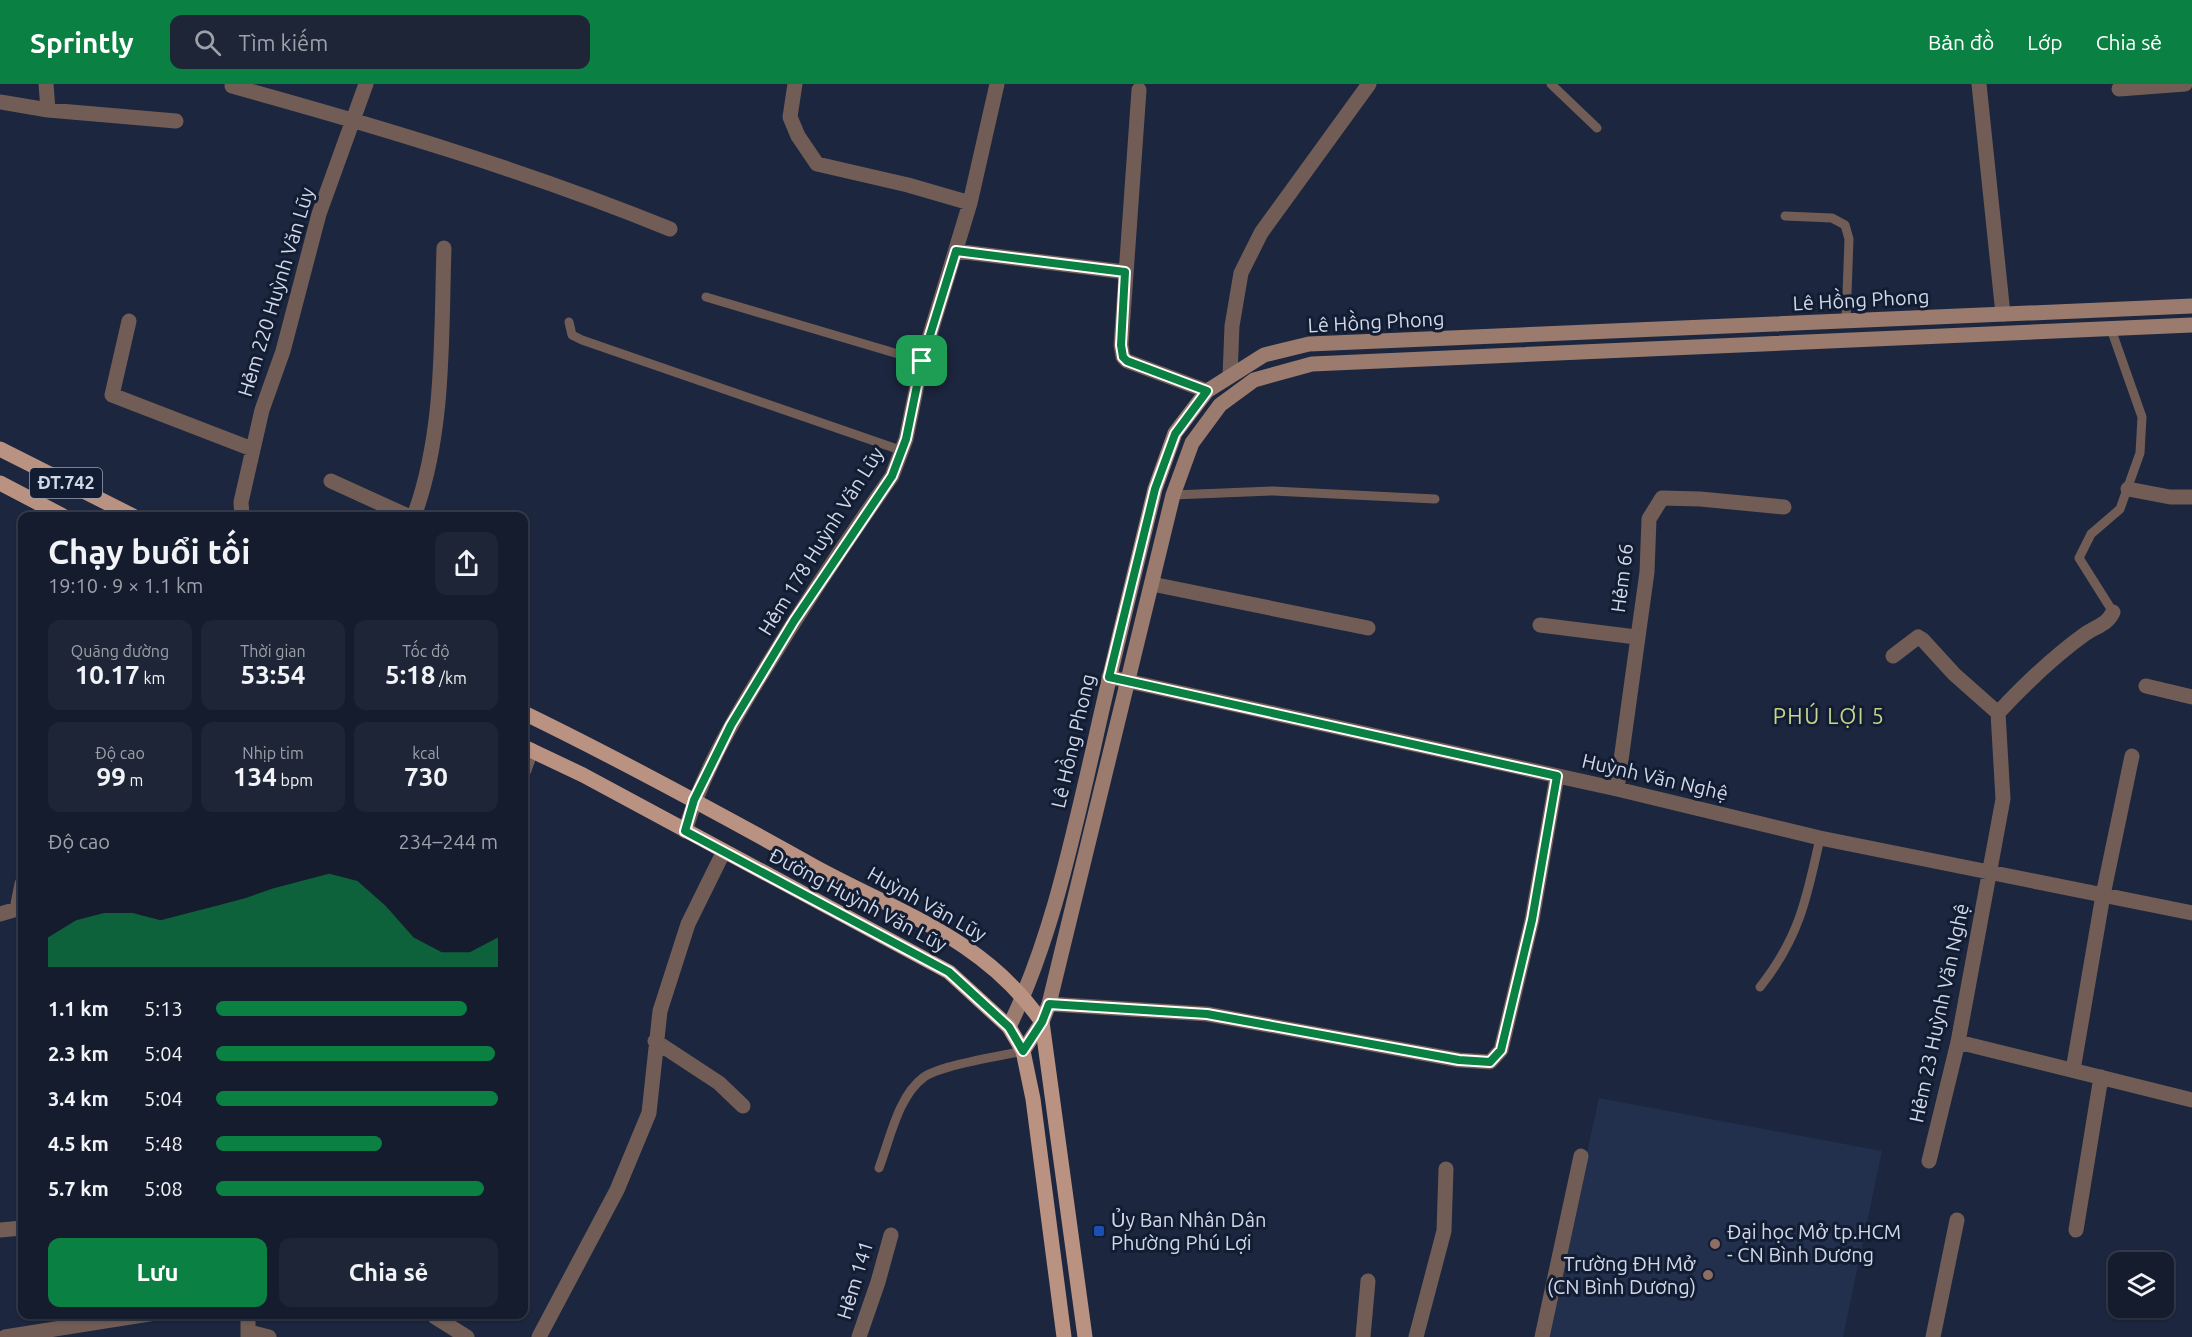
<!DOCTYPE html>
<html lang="vi">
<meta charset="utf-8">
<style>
:root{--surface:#151c2e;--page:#1e2536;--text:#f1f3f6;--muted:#9da1aa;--line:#343a4a;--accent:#0b8043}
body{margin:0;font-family:Ubuntu,sans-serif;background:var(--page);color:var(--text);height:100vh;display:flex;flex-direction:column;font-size:22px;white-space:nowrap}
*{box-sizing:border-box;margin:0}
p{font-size:20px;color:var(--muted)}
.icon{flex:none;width:33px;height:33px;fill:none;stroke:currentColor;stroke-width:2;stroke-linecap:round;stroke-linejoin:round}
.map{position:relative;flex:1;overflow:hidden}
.sheet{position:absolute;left:18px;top:428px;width:510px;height:807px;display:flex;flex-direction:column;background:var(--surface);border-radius:12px;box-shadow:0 2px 4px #0004,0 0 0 2px var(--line)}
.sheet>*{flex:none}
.buttons{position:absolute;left:2108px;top:1168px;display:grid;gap:12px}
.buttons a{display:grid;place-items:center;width:66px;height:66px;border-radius:12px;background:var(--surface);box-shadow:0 2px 4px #0004,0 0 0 2px var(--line);font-size:30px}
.pin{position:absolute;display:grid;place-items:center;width:51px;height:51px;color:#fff;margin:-26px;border-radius:12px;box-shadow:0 3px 9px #0006}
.round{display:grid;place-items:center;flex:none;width:63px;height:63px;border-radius:12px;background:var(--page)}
.summary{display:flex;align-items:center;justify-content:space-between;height:102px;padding:0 30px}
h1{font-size:33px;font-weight:600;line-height:45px}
.metrics{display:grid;grid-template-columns:repeat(3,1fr);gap:9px;height:102px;padding:6px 30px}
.metrics div{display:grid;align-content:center;border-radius:12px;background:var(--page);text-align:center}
.metrics b{font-size:26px;font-weight:600}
.metrics small{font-size:16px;font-weight:400}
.metrics p{font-size:16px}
.chart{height:168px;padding:12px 30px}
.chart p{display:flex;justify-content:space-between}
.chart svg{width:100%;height:108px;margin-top:6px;fill:var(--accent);opacity:.7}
.button{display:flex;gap:12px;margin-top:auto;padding:12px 30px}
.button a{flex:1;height:69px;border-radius:12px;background:var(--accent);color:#fff;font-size:24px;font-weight:600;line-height:69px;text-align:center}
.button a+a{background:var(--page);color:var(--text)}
ul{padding:0 30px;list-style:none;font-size:20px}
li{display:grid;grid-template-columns:96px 72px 1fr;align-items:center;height:45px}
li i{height:15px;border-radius:8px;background:var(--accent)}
header{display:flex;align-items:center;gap:36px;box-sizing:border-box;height:84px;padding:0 30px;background:var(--accent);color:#fff}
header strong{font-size:28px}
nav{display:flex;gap:33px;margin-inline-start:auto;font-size:21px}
.search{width:420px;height:54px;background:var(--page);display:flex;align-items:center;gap:15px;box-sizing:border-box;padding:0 21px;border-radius:12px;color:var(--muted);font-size:22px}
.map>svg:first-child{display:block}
.built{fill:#222f4d}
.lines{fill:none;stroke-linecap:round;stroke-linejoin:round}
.lane{stroke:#715d55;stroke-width:9}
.street{stroke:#715d55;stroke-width:15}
.secondary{stroke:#9a7b6e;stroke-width:15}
.primary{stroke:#ba9281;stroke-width:15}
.route-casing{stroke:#fff;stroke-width:12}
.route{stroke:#0b8043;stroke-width:8}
.transit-dot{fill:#1a4fb4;stroke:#121d33;stroke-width:2}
.education-dot{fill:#8d6e63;stroke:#121d33;stroke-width:2}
.labels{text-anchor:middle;stroke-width:6;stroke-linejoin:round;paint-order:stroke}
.shield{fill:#121d33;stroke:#98a0b2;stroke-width:1.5}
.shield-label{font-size:18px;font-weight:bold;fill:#d1d8e8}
.street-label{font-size:20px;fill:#d1d8e8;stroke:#121d33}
.poi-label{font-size:20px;fill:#d1d8e8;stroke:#121d33;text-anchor:start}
.quarter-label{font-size:22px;letter-spacing:1.5px;fill:#c7d68a;stroke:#121d33}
</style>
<header>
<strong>Sprintly</strong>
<div class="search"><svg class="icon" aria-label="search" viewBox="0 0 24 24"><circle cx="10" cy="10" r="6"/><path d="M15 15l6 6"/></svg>Tìm kiếm</div>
<nav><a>Bản đồ</a><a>Lớp</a><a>Chia sẻ</a></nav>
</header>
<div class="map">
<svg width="2192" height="1253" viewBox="0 0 2192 1253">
<rect width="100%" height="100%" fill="#1c263e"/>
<path class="built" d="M1599,1014L1882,1067L1843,1253H1546Z"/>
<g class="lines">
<path class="lane" d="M1551,0L1597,44
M1785,132L1832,134L1845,141L1849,155L1846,237
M706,213L922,277
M569,238L572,251L582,256L903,367
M2111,245L2142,333L2140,369L2120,425L2091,450L2079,474L2113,528
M1173,411L1273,407L1435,415
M1760,903C1799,854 1807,814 1820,754
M879,1084C890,1055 898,1012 924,993C942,981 1000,972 1023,967"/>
<path class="street" d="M46,0L48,26
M795,0L790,33L798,52L817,80L908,101L970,119
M1979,0L2003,230
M232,2C380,43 528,87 670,145
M2119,5L2185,0
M1139,6L1121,261L1123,273L1127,277L1207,307
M0,18L48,26L176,37
M956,167L1125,188
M129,237L112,311L252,365
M1230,292L1232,242L1241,189L1261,149L1369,0
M331,397L408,432
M2128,405L2170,413H2192
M242,432L241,418L262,326L283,267L319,130L366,0
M414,432C445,348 441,253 444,164
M1152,500L1368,544
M1540,541L1636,553
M1893,572L1918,553L1923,556L1954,590L1998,629
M1109,593L1617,705L1820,754L2192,829
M2146,602L2192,613
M524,686L531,666
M1617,705L1647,488L1649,435L1662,414L1700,415L1784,423
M685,747C703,687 735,633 768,580C807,516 849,453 892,392L906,355L922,277L970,119L997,0
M0,830L17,825L22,800
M1049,920L1207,930L1459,976L1490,978L1501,966L1532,836L1557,692
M655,957L719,999L743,1022
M1958,958L2192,1016
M2073,986L2103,811L2132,672
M1929,1077L1958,958L2003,715L1998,629C2025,600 2053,573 2085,550C2096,542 2107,541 2113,528
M0,1146L22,1144
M2076,1146L2101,993
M248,1230V1253
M434,1230L435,1233L467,1253
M249,1248L269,1253
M5,1253L149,1230
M539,1253L617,1106L649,1029L660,927L688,840L723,769
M859,1253L878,1198L891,1151
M1363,1253L1368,1197
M1416,1253L1444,1147L1446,1085
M1542,1253L1581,1072
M1933,1253L1957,1136"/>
<path class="secondary" d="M1009,943C1051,856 1071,760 1093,666C1112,579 1134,492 1155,405L1175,349L1207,307L1264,271L1309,260L2192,222
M1023,967L1042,938L1049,920L1173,411L1192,359L1220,321L1254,296L1312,280L2192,241"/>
<path class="primary" d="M0,365L133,432
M0,399L63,432
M524,629C623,677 720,730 817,784C902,830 984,855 1042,938L1085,1253
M524,663L583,691L949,888L1009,943L1023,967L1033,1015L1064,1253"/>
</g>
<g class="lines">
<defs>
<path id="route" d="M956,167L1125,188L1121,261L1123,273L1127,277L1207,307L1175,350L1155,405L1109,593L1557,692L1532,836L1501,966L1490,978L1459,976L1207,930L1049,920L1042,938L1023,967L1009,943L949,888L685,747L694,716L731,641L794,537L892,392L906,355L922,277Z"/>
</defs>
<use href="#route" class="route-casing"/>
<use href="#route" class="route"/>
</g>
<rect class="transit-dot" x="1093" y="1141" width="12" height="12" rx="3"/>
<g class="education-dot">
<circle cx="1715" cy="1160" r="6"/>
<circle cx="1708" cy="1191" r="6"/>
</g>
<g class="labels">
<rect class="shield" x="30" y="384" width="72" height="30" rx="4.5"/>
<g class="shield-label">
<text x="66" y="405">ĐT.742</text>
</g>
<g class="street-label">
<text transform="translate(276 208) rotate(-73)" y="7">Hẻm 220 Huỳnh Văn Lũy</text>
<text transform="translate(1861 216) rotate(-3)" y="7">Lê Hồng Phong</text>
<text transform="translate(1376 238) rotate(-3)" y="7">Lê Hồng Phong</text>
<text transform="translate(821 457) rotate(-58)" y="7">Hẻm 178 Huỳnh Văn Lũy</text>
<text transform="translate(1622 494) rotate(-83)" y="7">Hẻm 66</text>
<text transform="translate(1073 657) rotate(-77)" y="7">Lê Hồng Phong</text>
<text transform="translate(1655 693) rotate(13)" y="7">Huỳnh Văn Nghệ</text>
<text transform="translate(858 816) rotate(28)" y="7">Đường Huỳnh Văn Lũy</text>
<text transform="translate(927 820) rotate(29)" y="7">Huỳnh Văn Lũy</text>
<text transform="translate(1939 929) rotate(-78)" y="7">Hẻm 23 Huỳnh Văn Nghệ</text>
<text transform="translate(855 1196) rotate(-73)" y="7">Hẻm 141</text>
</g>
<g class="poi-label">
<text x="1111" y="1143">Ủy Ban Nhân Dân<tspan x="1111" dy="23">Phường Phú Lợi</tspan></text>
<text x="1727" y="1155">Đại học Mở tp.HCM<tspan x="1727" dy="23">- CN Bình Dương</tspan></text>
<text x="1696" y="1187" text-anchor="end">Trường ĐH Mở<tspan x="1696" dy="23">(CN Bình Dương)</tspan></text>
</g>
<g class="quarter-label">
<text x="1829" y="640">PHÚ LỢI 5</text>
</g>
</g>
</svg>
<div class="buttons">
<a><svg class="icon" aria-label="layers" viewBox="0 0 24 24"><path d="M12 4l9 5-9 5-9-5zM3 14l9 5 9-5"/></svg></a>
</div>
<div class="pin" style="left:922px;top:277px;background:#1e9e55"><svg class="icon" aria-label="arrive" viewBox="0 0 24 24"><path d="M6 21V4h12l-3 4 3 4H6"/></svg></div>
<section class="sheet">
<div class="summary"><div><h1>Chạy buổi tối</h1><p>19:10 · 9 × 1.1 km</p></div><a class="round"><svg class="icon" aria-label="share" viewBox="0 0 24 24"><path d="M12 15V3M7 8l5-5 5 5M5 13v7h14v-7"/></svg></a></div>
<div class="metrics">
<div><p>Quãng đường</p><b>10.17<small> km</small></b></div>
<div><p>Thời gian</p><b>53:54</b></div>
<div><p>Tốc độ</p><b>5:18<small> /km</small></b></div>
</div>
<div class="metrics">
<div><p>Độ cao</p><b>99<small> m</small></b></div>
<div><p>Nhịp tim</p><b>134<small> bpm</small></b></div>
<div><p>kcal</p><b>730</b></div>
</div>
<div class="chart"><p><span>Độ cao</span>234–244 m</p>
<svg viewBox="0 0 160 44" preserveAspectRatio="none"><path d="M0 44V32L10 25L20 22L30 22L40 25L50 22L60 19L70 16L80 12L90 9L100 6L110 9L120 19L130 32L140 38L150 38L160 32V44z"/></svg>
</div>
<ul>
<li><b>1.1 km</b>5:13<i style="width:89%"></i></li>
<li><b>2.3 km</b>5:04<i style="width:99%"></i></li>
<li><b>3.4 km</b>5:04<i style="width:100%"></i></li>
<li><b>4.5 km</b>5:48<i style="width:59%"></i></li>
<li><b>5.7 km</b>5:08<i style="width:95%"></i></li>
</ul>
<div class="button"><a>Lưu</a><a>Chia sẻ</a></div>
</section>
</div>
